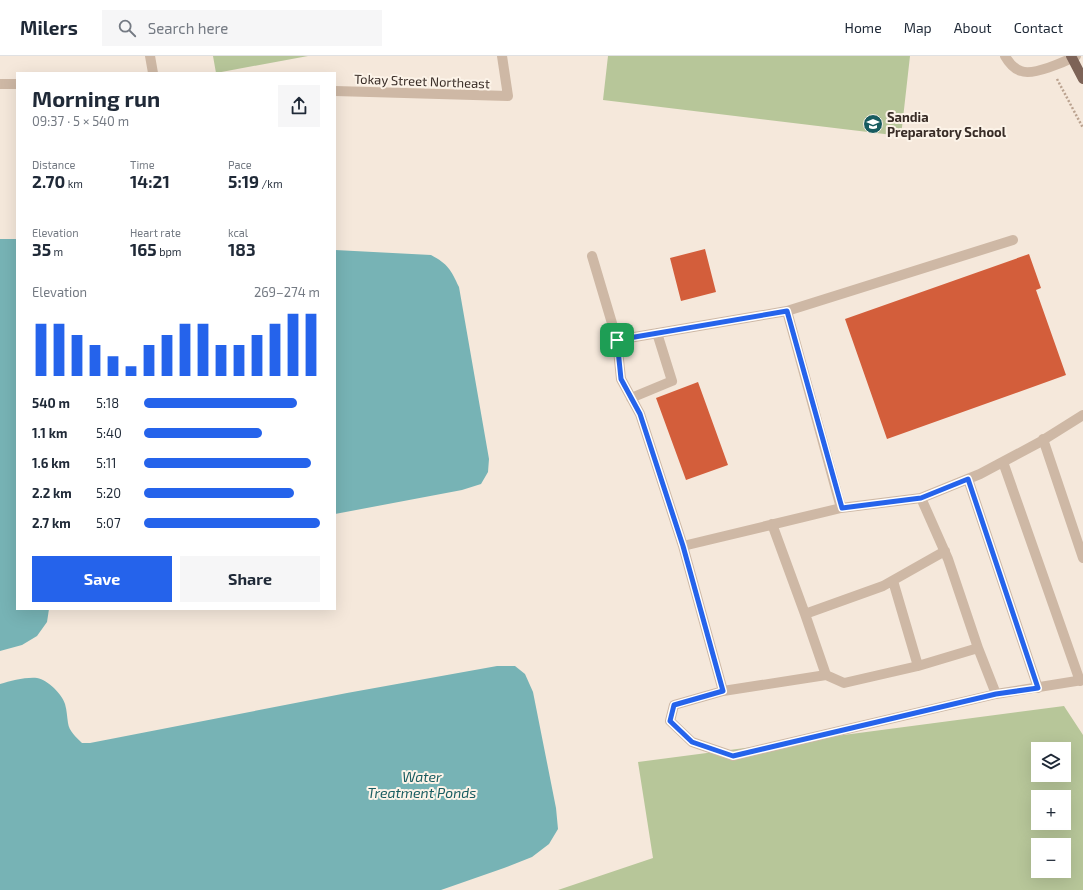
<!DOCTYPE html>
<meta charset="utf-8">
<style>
:root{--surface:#fff;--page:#f6f6f7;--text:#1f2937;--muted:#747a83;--line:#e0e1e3;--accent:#2563eb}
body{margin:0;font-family:"Exo 2",sans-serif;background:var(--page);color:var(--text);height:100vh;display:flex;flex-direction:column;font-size:15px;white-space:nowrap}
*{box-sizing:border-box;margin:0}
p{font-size:13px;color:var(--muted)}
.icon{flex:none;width:22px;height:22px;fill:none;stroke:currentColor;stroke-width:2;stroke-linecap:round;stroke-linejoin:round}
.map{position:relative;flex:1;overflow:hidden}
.drawer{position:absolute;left:16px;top:16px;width:320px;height:538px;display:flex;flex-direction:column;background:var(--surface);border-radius:0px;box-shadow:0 4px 16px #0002}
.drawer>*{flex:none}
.tools{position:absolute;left:1031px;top:686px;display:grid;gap:8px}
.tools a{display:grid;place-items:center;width:40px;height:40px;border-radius:0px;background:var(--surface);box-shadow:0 4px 16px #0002;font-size:20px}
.pin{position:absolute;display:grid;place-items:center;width:34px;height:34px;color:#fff;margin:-17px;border-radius:8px;box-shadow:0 2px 6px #0006}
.round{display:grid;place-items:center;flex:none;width:42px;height:42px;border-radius:0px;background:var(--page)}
.overview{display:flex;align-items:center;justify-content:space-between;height:68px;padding:0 16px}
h1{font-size:22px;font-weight:700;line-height:30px}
.stats{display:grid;grid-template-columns:repeat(3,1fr);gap:6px;height:68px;padding:4px 16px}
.stats div{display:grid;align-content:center}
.stats b{font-size:17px;font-weight:700}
.stats small{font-size:11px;font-weight:400}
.stats p{font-size:11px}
.chart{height:112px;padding:8px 16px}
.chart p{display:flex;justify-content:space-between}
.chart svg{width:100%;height:72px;margin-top:4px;stroke:var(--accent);stroke-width:6}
.action{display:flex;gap:8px;margin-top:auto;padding:8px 16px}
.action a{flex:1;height:46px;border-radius:0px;background:var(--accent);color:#fff;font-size:16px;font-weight:700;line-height:46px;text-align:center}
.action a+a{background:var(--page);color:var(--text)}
ul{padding:0 16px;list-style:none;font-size:13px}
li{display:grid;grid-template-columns:64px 48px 1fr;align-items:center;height:30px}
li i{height:10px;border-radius:5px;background:var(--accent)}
header{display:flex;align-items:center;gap:24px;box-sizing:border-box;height:56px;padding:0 20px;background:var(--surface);border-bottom:1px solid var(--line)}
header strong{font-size:19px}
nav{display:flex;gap:22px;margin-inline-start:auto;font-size:14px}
.search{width:280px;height:36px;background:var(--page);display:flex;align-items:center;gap:10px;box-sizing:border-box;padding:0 14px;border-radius:0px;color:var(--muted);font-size:15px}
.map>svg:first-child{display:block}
.green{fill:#b7c699;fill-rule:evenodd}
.water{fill:#77b3b5}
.building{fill:#d35e3b}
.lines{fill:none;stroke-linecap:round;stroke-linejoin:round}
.path{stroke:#baa28f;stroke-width:2.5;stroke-dasharray:2 2;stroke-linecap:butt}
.minor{stroke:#ceb8a5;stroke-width:10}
.major{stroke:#7d6357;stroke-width:10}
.route-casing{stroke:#fff;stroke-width:8}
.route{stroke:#2563eb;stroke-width:5}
.labels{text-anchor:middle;stroke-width:4;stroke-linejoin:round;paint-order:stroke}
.street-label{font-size:13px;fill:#392d27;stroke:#fcf3e8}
.poi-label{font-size:13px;font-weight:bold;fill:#392d27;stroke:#fcf3e8;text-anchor:start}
.water-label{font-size:14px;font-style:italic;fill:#185c60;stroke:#fcf3e8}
</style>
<header>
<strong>Milers</strong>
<div class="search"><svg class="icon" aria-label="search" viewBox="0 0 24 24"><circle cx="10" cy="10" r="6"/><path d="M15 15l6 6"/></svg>Search here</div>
<nav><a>Home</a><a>Map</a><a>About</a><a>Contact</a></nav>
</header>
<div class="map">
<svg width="1083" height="834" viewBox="0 0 1083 834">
<rect width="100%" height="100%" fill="#f5e8db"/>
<path class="green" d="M213,0H308L216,17Z
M608,0H910L901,80L603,44Z
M1064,650L1083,679V834H558L653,802L638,706ZM1038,693H1064V719H1038ZM1038,741H1064V767H1038ZM1038,789H1064V815H1038Z"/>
<path class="water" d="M0,183H17V553H49L47,566L37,580L22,589L0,595Z
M335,194L431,199C448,208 451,214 459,231L489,403L488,416L481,428L462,434L335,458Z
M497,610H515L525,618L533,636L556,752L558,773L549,788L532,801L504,812L441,834H0V628C11,625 25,621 37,622C48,624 62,638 65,648C67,655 67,661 68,667C69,675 76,681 82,687H90L347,637Z"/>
<path class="building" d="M705,193L716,236L681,245L670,202Z
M1029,198L1041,232L1036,234L1066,319L887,383L845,263Z
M698,326L728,409L686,424L656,342Z"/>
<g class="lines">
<path class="path" d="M1057,23L1083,72"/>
<path class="minor" d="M150,0L153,17
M1005,0C1009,7 1014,13 1021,15C1033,20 1064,6 1076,0
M0,28H17
M335,35L508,40L502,0
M592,200L617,284
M787,255L1013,184
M631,342L672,325L657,277
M1043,383L1083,502
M1003,406L1080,625
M968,423L1038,632
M921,442L948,503L978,592
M772,468L805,558L826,619
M683,490L640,358L621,323L617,284L787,255L841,452
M893,525L918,610
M805,558L883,530L945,495
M978,592L996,638L733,700L692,686L670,665L674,649L723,635L826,619L844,627L918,610Z
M723,635L683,490L841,452L921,442L980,418L1040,386L1083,359
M996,638L1083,624"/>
<path class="major" d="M1071,0L1083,23"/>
</g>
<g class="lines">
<defs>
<path id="route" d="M787,255L842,452L921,442L968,423L1038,632L996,638L733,700L692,686L670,665L674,649L723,635L683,490L640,358L621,323L617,284Z"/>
</defs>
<use href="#route" class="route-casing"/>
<use href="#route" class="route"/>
</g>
<defs>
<symbol id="school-disc" viewBox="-11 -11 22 22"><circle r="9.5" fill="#185c60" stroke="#fcf3e8"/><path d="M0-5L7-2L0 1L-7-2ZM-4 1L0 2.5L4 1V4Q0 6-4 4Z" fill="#fff"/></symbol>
</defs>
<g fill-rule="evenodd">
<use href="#school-disc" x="862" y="57" width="22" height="22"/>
</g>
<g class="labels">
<g class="street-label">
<text transform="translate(422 25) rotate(2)" y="5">Tokay Street Northeast</text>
</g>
<g class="poi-label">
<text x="887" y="66">Sandia<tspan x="887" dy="15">Preparatory School</tspan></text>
</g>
<g class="water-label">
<text x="422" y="726">Water<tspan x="422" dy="16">Treatment Ponds</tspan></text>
</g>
</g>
</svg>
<div class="tools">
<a><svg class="icon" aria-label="layers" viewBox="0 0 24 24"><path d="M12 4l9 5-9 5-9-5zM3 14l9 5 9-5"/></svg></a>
<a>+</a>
<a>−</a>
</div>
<div class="pin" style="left:617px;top:284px;background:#1e9e55"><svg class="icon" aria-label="arrive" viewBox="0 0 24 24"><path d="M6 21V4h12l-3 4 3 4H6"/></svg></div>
<section class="drawer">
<div class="overview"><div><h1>Morning run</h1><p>09:37 · 5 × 540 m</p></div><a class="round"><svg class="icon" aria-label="share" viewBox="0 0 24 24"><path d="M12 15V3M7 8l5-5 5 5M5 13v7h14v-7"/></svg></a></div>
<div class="stats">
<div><p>Distance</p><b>2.70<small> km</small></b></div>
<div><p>Time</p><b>14:21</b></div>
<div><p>Pace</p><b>5:19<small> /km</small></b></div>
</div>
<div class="stats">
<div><p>Elevation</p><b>35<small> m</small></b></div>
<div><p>Heart rate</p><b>165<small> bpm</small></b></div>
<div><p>kcal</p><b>183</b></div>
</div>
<div class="chart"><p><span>Elevation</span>269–274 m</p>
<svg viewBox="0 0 160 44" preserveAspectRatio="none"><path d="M5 44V12M15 44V12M25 44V19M35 44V25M45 44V32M55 44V38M65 44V25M75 44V19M85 44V12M95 44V12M105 44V25M115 44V25M125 44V19M135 44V12M145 44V6M155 44V6"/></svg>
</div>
<ul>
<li><b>540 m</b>5:18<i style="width:87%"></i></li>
<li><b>1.1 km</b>5:40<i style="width:67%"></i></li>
<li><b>1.6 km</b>5:11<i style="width:95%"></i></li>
<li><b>2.2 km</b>5:20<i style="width:85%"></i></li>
<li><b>2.7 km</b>5:07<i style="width:100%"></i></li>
</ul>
<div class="action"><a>Save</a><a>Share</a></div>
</section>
</div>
